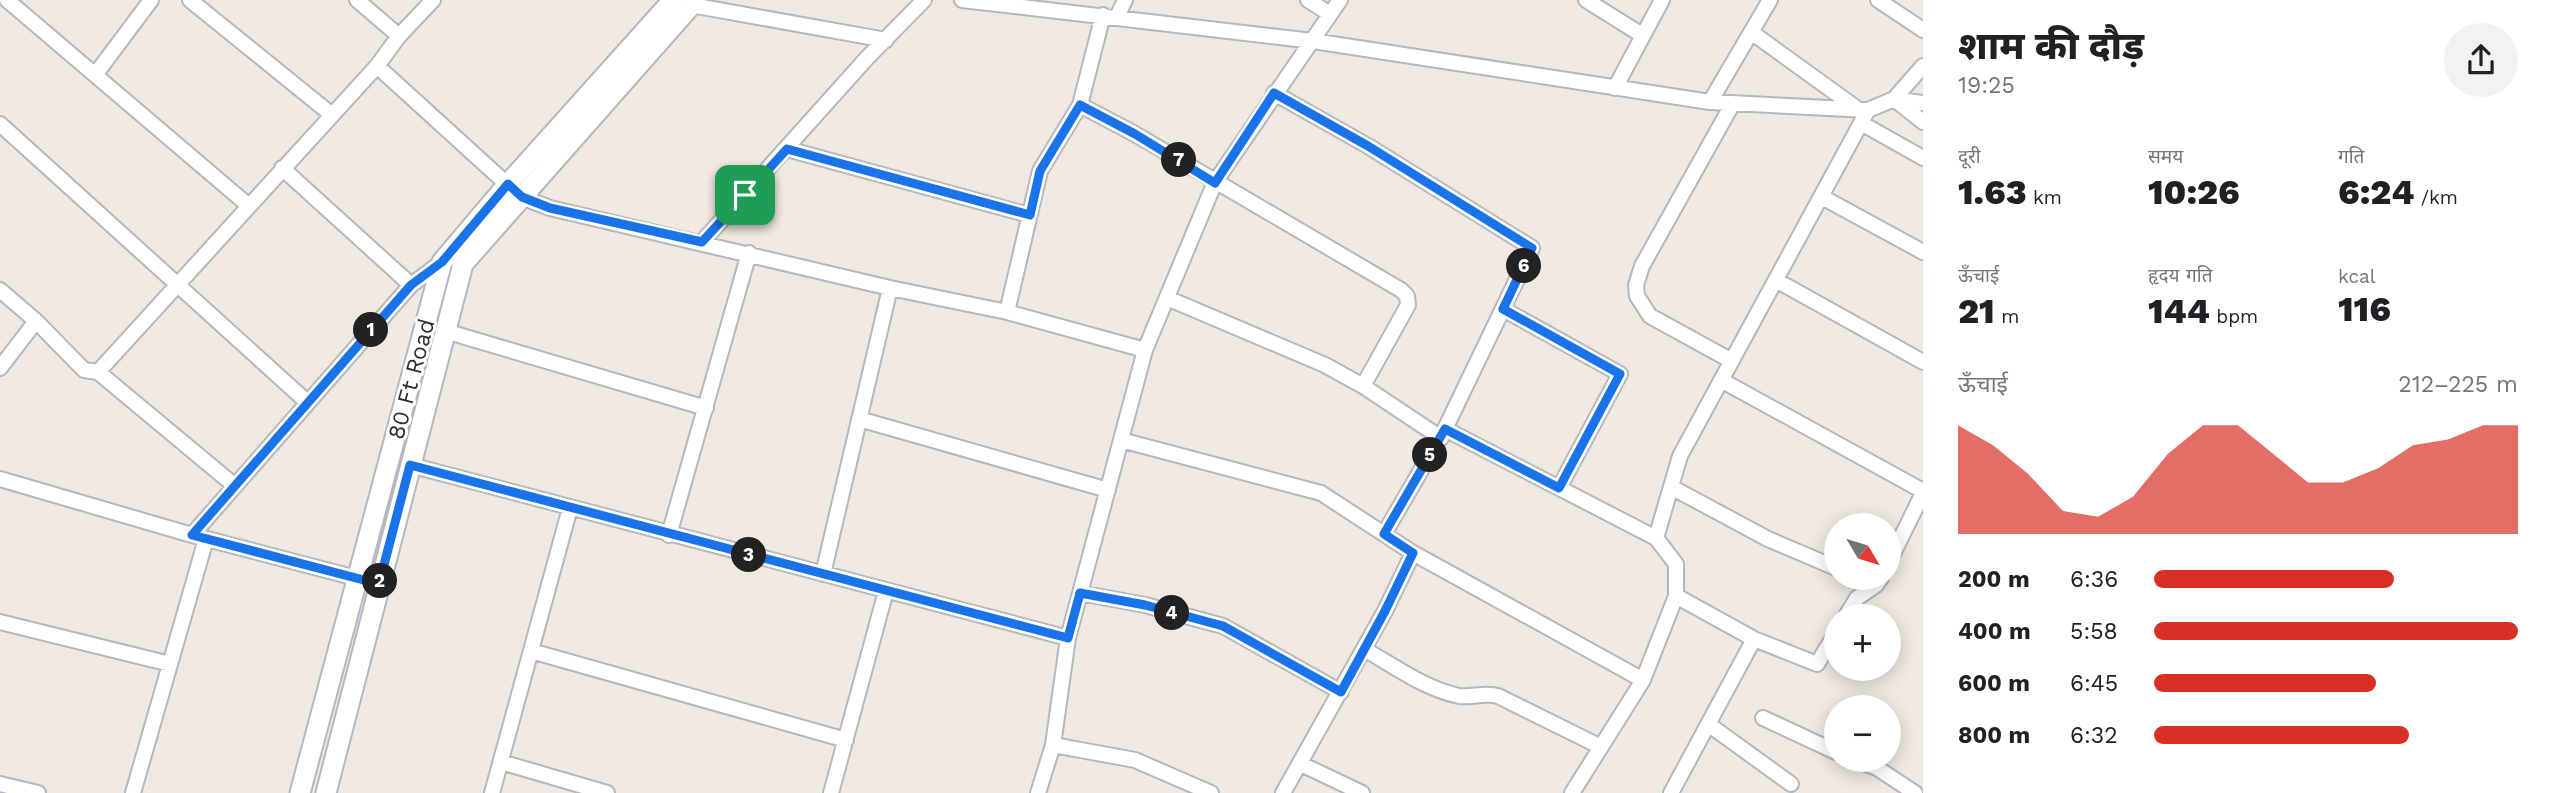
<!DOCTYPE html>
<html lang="hi">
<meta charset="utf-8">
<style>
:root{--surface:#fff;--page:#f2f2f2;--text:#202124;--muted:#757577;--accent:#d93025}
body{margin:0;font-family:"Work Sans","Noto Sans Devanagari",sans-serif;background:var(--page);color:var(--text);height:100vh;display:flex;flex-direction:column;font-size:26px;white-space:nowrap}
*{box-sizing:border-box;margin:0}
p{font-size:23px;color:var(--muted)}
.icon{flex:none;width:38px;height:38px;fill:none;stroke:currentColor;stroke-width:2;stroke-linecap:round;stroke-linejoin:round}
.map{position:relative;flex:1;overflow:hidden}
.side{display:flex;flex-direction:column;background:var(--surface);width:630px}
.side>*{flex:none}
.needle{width:46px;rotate:128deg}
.tools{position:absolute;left:1824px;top:513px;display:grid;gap:14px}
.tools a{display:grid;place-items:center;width:77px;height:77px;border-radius:50%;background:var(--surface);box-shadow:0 4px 18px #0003;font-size:35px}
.pin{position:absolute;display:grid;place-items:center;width:60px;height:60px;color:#fff;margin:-30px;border-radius:14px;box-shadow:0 4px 10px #0006}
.km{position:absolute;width:35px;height:35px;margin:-18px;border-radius:50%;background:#222;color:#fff;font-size:19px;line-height:35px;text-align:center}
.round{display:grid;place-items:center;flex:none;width:74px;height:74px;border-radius:37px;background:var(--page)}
.summary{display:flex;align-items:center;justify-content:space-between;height:119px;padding:0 35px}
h1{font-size:38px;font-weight:800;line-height:52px}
.stats{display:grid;grid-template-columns:repeat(3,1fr);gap:10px;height:119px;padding:7px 35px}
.stats div{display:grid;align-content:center}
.stats b{font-size:35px;font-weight:800}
.stats small{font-size:19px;font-weight:400}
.stats p{font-size:19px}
.chart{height:196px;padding:14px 35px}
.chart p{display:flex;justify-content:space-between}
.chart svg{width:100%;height:126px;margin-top:7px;fill:var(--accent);opacity:.7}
ul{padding:0 35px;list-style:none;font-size:23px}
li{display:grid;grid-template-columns:112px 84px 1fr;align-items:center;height:52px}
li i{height:18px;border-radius:9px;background:var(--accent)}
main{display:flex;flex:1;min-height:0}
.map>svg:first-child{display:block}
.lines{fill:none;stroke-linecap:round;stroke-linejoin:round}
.minor-casing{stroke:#b4b7c1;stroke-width:18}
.secondary-casing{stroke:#b4b7c1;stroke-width:23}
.minor{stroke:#fff;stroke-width:14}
.secondary{stroke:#fff;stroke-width:19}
.route-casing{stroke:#fff;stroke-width:14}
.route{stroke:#1a73e8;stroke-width:9}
.labels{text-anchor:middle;stroke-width:6;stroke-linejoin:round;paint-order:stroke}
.street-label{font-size:23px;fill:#2e2e2e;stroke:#fff}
</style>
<main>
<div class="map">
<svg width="1923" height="793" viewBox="0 0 1923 793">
<rect width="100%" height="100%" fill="#efe9e1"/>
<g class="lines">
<defs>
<path id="minor" d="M7,0L249,206
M190,0L332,115
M357,0L399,36
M962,0L1313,41L1710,102L1868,110L1894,99L1923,103
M1308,0L1330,14
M1586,0L1642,35
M1878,0L1923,30
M691,5L886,40
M1117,17L1125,0
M1751,32L1859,110
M377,66L521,197L550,208L890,288L1007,312L1145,350
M1923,66L1894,99L1923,122
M95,75L151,0
M1615,88L1662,0
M1274,93L1368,146L1532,248L1445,429
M1710,102L1770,0
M1080,105L1135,134L1401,290L1407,296L1408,305L1363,386
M1861,123L1923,158
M0,124L307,402
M787,149L1029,215
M282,168L411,285
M1822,197L1923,252
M702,242L867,58L924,0
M1776,280L1923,362
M0,290L36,321L84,370L98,372L377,66L399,36L433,0
M1167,298L1325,365L1363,386L1441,438
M1503,309L1620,374L1559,488
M1007,312L1040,171L1080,105L1103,15
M445,331L706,408
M1732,361L1650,316L1637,296L1636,285L1642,266L1733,103
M0,368L36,321
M98,372L235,486
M1721,380L1923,491
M859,419L1108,490
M1121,440L1321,493L1413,553L1643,680
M410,465L1068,638
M0,479L192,535L379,584
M1671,487L1768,539L1836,568
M1384,534L1445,429L1656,538L1676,564V596L1643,680L1572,793
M192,535L411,285L442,262
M669,535L749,253
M1656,538L1680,456L1868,110
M1888,564L1923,493
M823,574L890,288
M1858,578L1876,585
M1080,593L1145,605L1223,626L1341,692
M1676,596L1754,639L1817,664L1836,633
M1846,616L1857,598L1876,585L1881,578
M0,622L170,664
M1364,649C1394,666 1425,689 1459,696C1472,698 1484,692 1498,696L1601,747
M531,651L846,740
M1763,718L1836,752
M1708,724L1791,784
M1053,745L1135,760L1211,793
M1855,760L1877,768L1915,793
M501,762L607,793
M1301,764L1362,793
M0,784L38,793
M133,793L206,539
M492,793L570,508
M831,793L886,591
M1038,793L1053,745L1068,638L1145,350L1215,182L1340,0
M1283,793L1385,611L1413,553
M1671,793L1754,639"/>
<path id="secondary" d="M300,793L442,262L508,184L673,0
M326,793L463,264L696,0"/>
</defs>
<use href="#minor" class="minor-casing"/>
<use href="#secondary" class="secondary-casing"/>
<use href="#minor" class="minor"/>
<use href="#secondary" class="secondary"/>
</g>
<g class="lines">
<defs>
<path id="route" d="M1274,93L1368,146L1532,248L1503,309L1620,374L1559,488L1445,429L1384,534L1413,553L1385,611L1341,692L1223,626L1145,605L1080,593L1068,638L410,465L379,584L192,535L411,285L442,262L508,184L522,197L550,208L702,242L787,149L1030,215L1040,171L1080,105L1135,134L1215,183Z"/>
</defs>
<use href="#route" class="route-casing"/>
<use href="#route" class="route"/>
</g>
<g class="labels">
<g class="street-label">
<text transform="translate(411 379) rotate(-75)" y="8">80 Ft Road</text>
</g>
</g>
</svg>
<div class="tools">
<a><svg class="needle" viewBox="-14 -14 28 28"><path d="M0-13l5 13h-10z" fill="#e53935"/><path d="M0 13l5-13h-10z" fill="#757577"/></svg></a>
<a>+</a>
<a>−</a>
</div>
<div class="pin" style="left:745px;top:195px;background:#1e9e55"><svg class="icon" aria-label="arrive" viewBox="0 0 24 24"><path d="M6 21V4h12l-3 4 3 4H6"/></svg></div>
<b class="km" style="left:371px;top:330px">1</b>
<b class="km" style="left:380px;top:581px">2</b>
<b class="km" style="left:749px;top:555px">3</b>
<b class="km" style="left:1172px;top:613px">4</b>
<b class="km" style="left:1430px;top:455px">5</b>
<b class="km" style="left:1524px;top:266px">6</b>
<b class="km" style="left:1179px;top:160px">7</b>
</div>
<section class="side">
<div class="summary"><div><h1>शाम की दौड़</h1><p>19:25</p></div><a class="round"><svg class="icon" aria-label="share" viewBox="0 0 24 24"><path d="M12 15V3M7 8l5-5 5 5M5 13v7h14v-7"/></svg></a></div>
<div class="stats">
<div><p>दूरी</p><b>1.63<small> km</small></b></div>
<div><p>समय</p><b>10:26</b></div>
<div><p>गति</p><b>6:24<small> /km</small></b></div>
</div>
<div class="stats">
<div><p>ऊँचाई</p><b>21<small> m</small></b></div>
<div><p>हृदय गति</p><b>144<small> bpm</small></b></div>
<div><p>kcal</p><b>116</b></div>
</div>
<div class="chart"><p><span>ऊँचाई</span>212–225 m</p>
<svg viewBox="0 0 160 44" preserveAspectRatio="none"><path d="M0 44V6L10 13L20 23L30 36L40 38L50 31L60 16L70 6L80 6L90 16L100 26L110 26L120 21L130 13L140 11L150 6L160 6V44z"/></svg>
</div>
<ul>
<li><b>200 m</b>6:36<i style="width:66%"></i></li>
<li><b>400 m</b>5:58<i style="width:100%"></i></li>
<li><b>600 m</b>6:45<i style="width:61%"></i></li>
<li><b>800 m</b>6:32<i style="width:70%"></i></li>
</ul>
</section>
</main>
